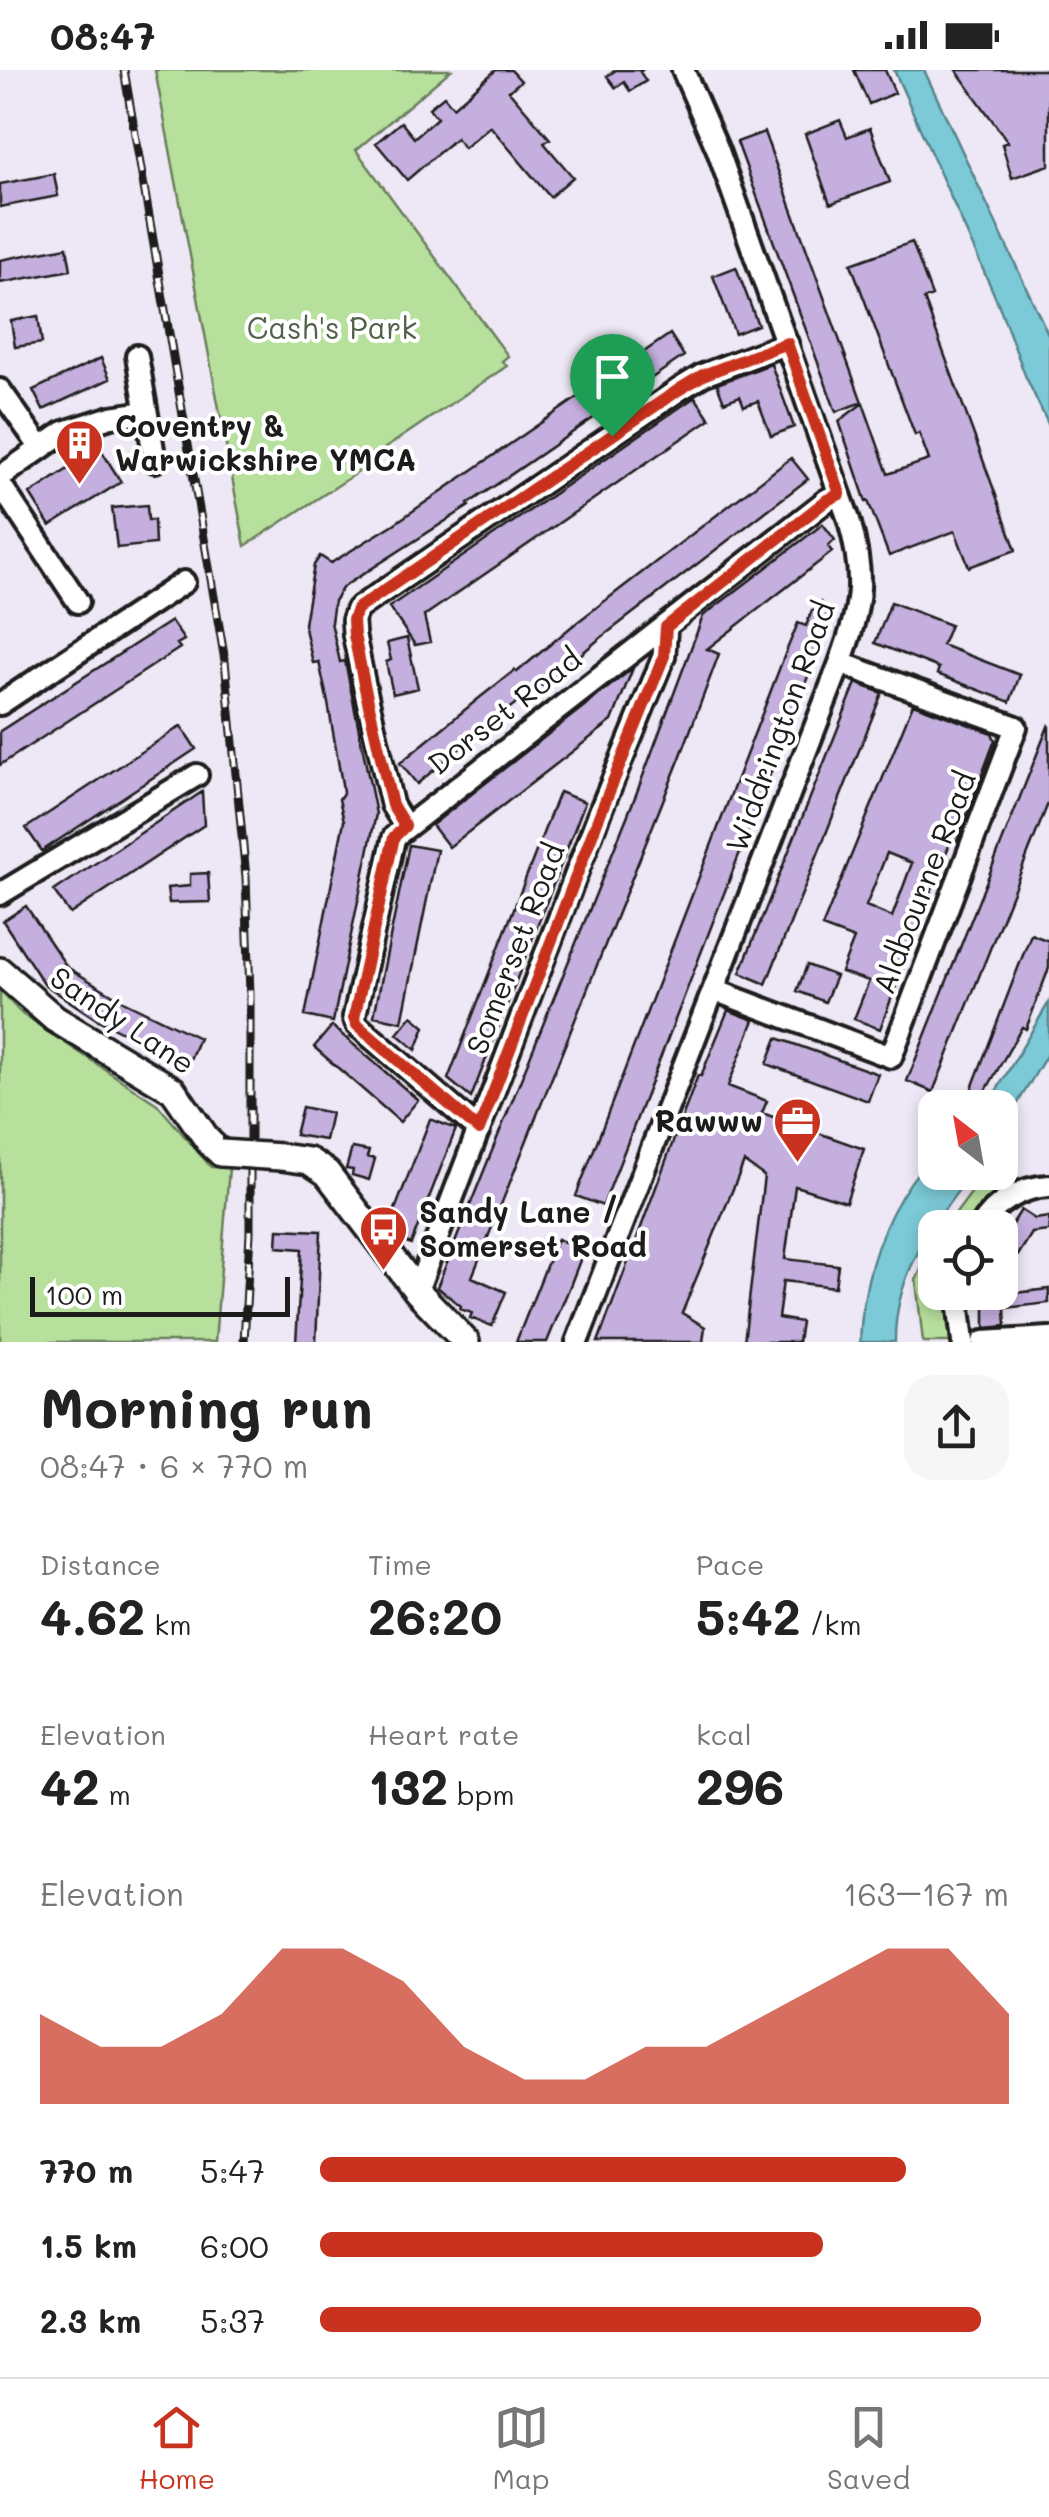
<!DOCTYPE html>
<meta charset="utf-8">
<style>
:root{--surface:#fff;--page:#f6f6f6;--text:#222;--muted:#767676;--line:#e0e0e0;--accent:#c8321e}
body{margin:0;font-family:Mali,sans-serif;background:var(--page);color:var(--text);height:100vh;display:flex;flex-direction:column;font-size:38px;white-space:nowrap}
*{box-sizing:border-box;margin:0}
p{font-size:32px;color:var(--muted)}
.icon{flex:none;width:55px;height:55px;fill:none;stroke:currentColor;stroke-width:2;stroke-linecap:round;stroke-linejoin:round}
.map{position:relative;height:1272px;overflow:hidden}
.details{display:flex;flex-direction:column;background:var(--surface);flex:1}
.details>*{flex:none}
.needle{width:65px;rotate:329deg}
.controls{position:absolute;left:918px;top:1020px;display:grid;gap:20px}
.controls a{display:grid;place-items:center;width:100px;height:100px;border-radius:20px;background:var(--surface);box-shadow:0 5px 15px #0003;font-size:50px}
.scale{position:absolute;left:30px;bottom:25px;width:260px;box-sizing:border-box;padding-left:10px;border:5px solid #1c1c1c;border-top:0;font-size:28px;line-height:35px;white-space:nowrap;color:#1c1c1c;-webkit-text-stroke:8px #fff;paint-order:stroke}
.pin{position:absolute;display:grid;place-items:center;width:85px;height:85px;color:#fff;margin:-102px -42px;border-radius:50% 50% 50% 0;rotate:-45deg;box-shadow:0 0 10px #0007}
.pin .icon{rotate:45deg}
.round{display:grid;place-items:center;flex:none;width:105px;height:105px;border-radius:30px;background:var(--page)}
.overview{display:flex;align-items:center;justify-content:space-between;height:170px;padding:0 40px}
h1{font-size:55px;font-weight:700;line-height:75px}
.figures{display:grid;grid-template-columns:repeat(3,1fr);gap:15px;height:170px;padding:10px 40px}
.figures div{display:grid;align-content:center}
.figures b{font-size:50px;font-weight:700}
.figures small{font-size:28px;font-weight:400}
.figures p{font-size:28px}
.chart{height:280px;padding:20px 40px}
.chart p{display:flex;justify-content:space-between}
.chart svg{width:100%;height:180px;margin-top:10px;fill:var(--accent);opacity:.7}
ul{padding:0 40px;list-style:none;font-size:32px}
li{display:grid;grid-template-columns:160px 120px 1fr;align-items:center;height:75px}
li i{height:25px;border-radius:12px;background:var(--accent)}
.status{display:flex;justify-content:space-between;align-items:center;height:70px;padding:0 50px;background:var(--surface);direction:ltr}
.status svg{height:28px;fill:currentColor}
.tabs{display:flex;justify-content:space-around;align-items:center;height:140px;border-top:2px solid var(--line);background:var(--surface);font-size:28px;color:var(--muted)}
.tabs a{display:grid;justify-items:center;gap:5px}
.tabs .current{color:var(--accent)}
.map>svg:first-child{display:block}
.green{fill:#b7e09d;stroke:#6a7e5c;stroke-width:2.5}
.water{fill:#7bcad7;stroke:#55848c;stroke-width:2.5}
.building{fill:#c5afde;stroke:#1c1c1c;stroke-width:2.5;fill-rule:evenodd}
.lines{fill:none;stroke-linecap:round;stroke-linejoin:round}
.minor-casing{stroke:#1c1c1c;stroke-width:28}
.tertiary-casing{stroke:#1c1c1c;stroke-width:32}
.minor{stroke:#fff;stroke-width:20}
.tertiary{stroke:#fff;stroke-width:25}
.rail-casing{stroke:#1c1c1c;stroke-width:9}
.rail{stroke:#fff;stroke-width:5;stroke-dasharray:15;stroke-linecap:butt}
.tertiary-bridge-casing{stroke:#1c1c1c;stroke-width:32;stroke-linecap:butt}
.tertiary-bridge{stroke:#fff;stroke-width:25}
.route-casing{stroke:#fff;stroke-width:20}
.route{stroke:#c8321e;stroke-width:12}
.labels{text-anchor:middle;stroke-width:8;stroke-linejoin:round;paint-order:stroke}
.park-label{font-size:30px;fill:#526149;stroke:#fff}
.poi-label{font-size:30px;font-weight:bold;fill:#1c1c1c;stroke:#fff;text-anchor:start}
.street-label{font-size:30px;fill:#1c1c1c;stroke:#fff}
</style>
<div class="status"><b>08:47</b><svg viewBox="0 0 49 12"><path d="M0 12V9h3v3zM5 12V6h3v6zM10 12V3h3v9zM15 12V0h3v12zM26 1h20v11H26zM47 4h2v5h-2z"/></svg></div>
<div class="map">
<svg width="1049" height="1272" viewBox="0 0 1049 1272">
<rect width="100%" height="100%" fill="#eee7f5"/>
<filter id="ink" filterUnits="userSpaceOnUse"><feTurbulence type="fractalNoise" baseFrequency=".01" numOctaves="2"/><feDisplacementMap in="SourceGraphic" scale="20" xChannelSelector="R" yChannelSelector="G"/><feConvolveMatrix kernelMatrix="1 2 1 2 8 2 1 2 1" color-interpolation-filters="sRGB"/></filter>
<g filter="url(#ink)">
<path class="green" d="M155,0H451L356,80L508,286L502,291L507,296L375,385L374,382L364,390L366,397L245,476Z
M0,921L22,944L157,1034L211,1097L229,1098L215,1272H0Z
M1007,1075L1002,1116L976,1157L945,1158L986,1103L1000,1102V1084Z
M935,1171V1222L956,1223L961,1272H923L916,1210Z"/>
<path class="water" d="M894,0H924L1049,266V356L1025,305L998,233Z
M1049,932V981L1000,1063V1038L987,1037Z
M935,1082V1102L972,1103C933,1152 894,1206 895,1272H860C863,1200 886,1135 935,1082Z"/>
<path class="building" d="M496,0H511L521,11L509,21L550,69L544,73L573,107L550,127L490,56L464,78L456,68L407,110L376,73L401,52L414,68L437,48L429,38L444,26L453,37Z
M616,0H642L640,2L646,11L630,21L624,12L616,18L607,6Z
M854,0H885L895,23L869,34Z
M956,0H1049V95L1012,108L1002,74L1008,72Z
M840,50L847,67L870,58L890,112L830,134L805,64Z
M764,62L862,332L836,342L737,72Z
M54,104L58,126L0,137V114Z
M912,172L932,226L924,229L1016,480L969,497L955,461L889,486L868,431L866,432L839,351L863,333L888,404L929,390L919,363L915,365L851,194Z
M67,177L71,200L0,213V190Z
M736,197L758,255L735,264L713,206Z
M38,246L42,273L15,277L11,251Z
M670,264L684,286L468,434L469,436L343,517L334,531L331,552L340,592L345,591L376,744L333,952L305,946L344,751L339,729L343,723L342,714L328,633L319,592L313,593L304,554L314,495L320,486L331,493L394,454Z
M101,288L110,309L43,340L33,320Z
M771,294L794,357L771,366L758,331L744,336L740,326L724,332L717,314Z
M695,327L710,349L424,546L430,572L415,575L389,537Z
M100,378L121,412L50,456L30,424Z
M791,388L808,409L598,570L543,616L541,614L494,650L417,714L400,693L478,629L515,600L517,602L571,557Z
M147,435L148,450H154L155,474L117,478L112,438Z
M823,454L835,470L828,476L832,482L707,579L719,584L680,688L472,1207L506,1222L492,1256L470,1248L472,1243L460,1239L461,1236L437,1217L637,722L703,546Z
M891,532L950,555L942,575L1020,605L1010,632L937,604L939,598L875,573Z
M821,533L831,547L603,1136L576,1126L785,584L798,553L806,556L812,540L818,542Z
M171,551L184,570L177,574L180,578L0,695V661Z
M407,568L418,618L393,624L386,592L391,590L387,573Z
M633,598L612,651L449,777L432,755Z
M856,613L882,623L766,914L740,903Z
M913,634L992,663L995,670L957,771L952,769L941,795L880,959L854,949L869,911L841,902L854,869L822,857ZM887,783L912,793L892,847L866,836Z
M1049,654V731L933,1022L907,1011Z
M181,656L196,679L42,781L26,758Z
M202,722L204,755L70,844L54,821Z
M559,722L585,732L471,1028L448,1009Z
M409,775L437,780L402,952L374,946Z
M208,803L210,832L169,833L167,818L190,816V804Z
M26,836L67,897L123,931L199,968L188,994L96,949L44,914L3,851Z
M1031,864L1049,871V898L1026,959L1022,957L980,1031L969,1026Z
M807,895L836,906L825,932L797,921Z
M728,940L754,950L728,1016L767,1031L762,1043L864,1079L846,1132L795,1116L785,1189L838,1195L835,1217L783,1211L778,1248L801,1252L798,1272H744L764,1106L744,1092L682,1243L705,1257L703,1272H598L698,1005L701,1006Z
M412,946L425,957L416,980L397,964Z
M332,956L418,1030L400,1052L314,977Z
M777,968L878,1004L868,1031L767,994Z
M302,1037L331,1043L325,1070L295,1065Z
M430,1049L456,1059L411,1174L398,1169L401,1154L391,1150Z
M352,1078L369,1081L367,1087L375,1089L369,1110L352,1105L353,1100L346,1099Z
M1021,1140L1035,1149L1049,1147V1161L1032,1163L1000,1214V1173Z
M278,1159L321,1161L316,1272H296L302,1179L277,1177Z
M557,1169L584,1180L570,1216L547,1272H516Z
M1049,1219V1233L1005,1238L1006,1256L985,1258V1222L1006,1224Z"/>
<g class="lines">
<defs>
<path id="minor" d="M137,286L155,391
M0,320L40,377
M0,407L64,362L111,347L146,342
M0,414L78,532
M0,634L184,512
M405,756L392,735L364,614L354,565L353,550L357,539L680,319L703,305L787,273
M0,824L197,705
M714,920L891,987L1016,657L840,593
M479,1060L357,955L354,948L394,767L827,430L839,424
M980,1158C994,1133 1022,1117 1049,1116
M417,1221L599,744L664,586L666,557
M957,1222L963,1272
M577,1272L840,593C861,535 866,511 849,450L717,78L683,0
M983,1272L1049,1268"/>
<path id="tertiary" d="M0,901L55,949L173,1020L209,1072L221,1083
M281,1087L309,1091L327,1103L417,1221L466,1272"/>
</defs>
<use href="#minor" class="minor-casing"/>
<use href="#tertiary" class="tertiary-casing"/>
<use href="#minor" class="minor"/>
<use href="#tertiary" class="tertiary"/>
<defs>
<path id="rail" d="M124,0L225,591L246,807L250,925V1163L244,1272"/>
</defs>
<use href="#rail" class="rail-casing"/>
<use href="#rail" class="rail"/>
<defs>
<path id="tertiary-bridge" d="M221,1083L281,1087"/>
</defs>
<use href="#tertiary-bridge" class="tertiary-bridge-casing"/>
<use href="#tertiary-bridge" class="tertiary-bridge"/>
</g>
</g>
<g class="lines" filter="url(#ink)">
<defs>
<path id="route" d="M787,273L840,424L827,430L666,557L664,586L600,744L479,1060L357,955L354,948L394,767L405,756L392,735L364,614L354,565L353,550L357,539L680,319L703,305Z"/>
</defs>
<use href="#route" class="route-casing"/>
<use href="#route" class="route"/>
</g>
<defs>
<symbol id="building-pin" viewBox="-11 -11 22 30"><path d="M0 17L-7.5 6A9.5 9.5 0 1 1 7.5 6Z" fill="#c8321e" stroke="#fff"/><path d="M-4-6H4V6H1V3H-1V6H-4ZM-2.5-4.3h1.7v1.8h-1.7ZM.8-4.3h1.7v1.8H.8ZM-2.5-1h1.7V.8h-1.7ZM.8-1h1.7V.8H.8Z" fill="#fff"/></symbol>
<symbol id="office-pin" viewBox="-11 -11 22 30"><path d="M0 17L-7.5 6A9.5 9.5 0 1 1 7.5 6Z" fill="#c8321e" stroke="#fff"/><path d="M-6-3h4V-5.5h4V-3h4V5H-6ZM-1-4.5V-3h2v-1.5ZM-6 0V1H6V0Z" fill="#fff"/></symbol>
<symbol id="bus-pin" viewBox="-11 -11 22 30"><path d="M0 17L-7.5 6A9.5 9.5 0 1 1 7.5 6Z" fill="#c8321e" stroke="#fff"/><path d="M-5-6H5V4H4V6H2V4H-2V6H-4V4H-5ZM-3.5-4V0h7V-4ZM-3.5 1.2v1.5H-2V1.2ZM2 1.2v1.5H3.5V1.2Z" fill="#fff"/></symbol>
</defs>
<g fill-rule="evenodd">
<use href="#building-pin" x="52" y="346" width="55" height="75"/>
<use href="#office-pin" x="770" y="1024" width="55" height="75"/>
<use href="#bus-pin" x="356" y="1132" width="55" height="75"/>
</g>
<g class="labels">
<g class="park-label">
<text x="332" y="269">Cash's Park</text>
</g>
<g class="poi-label">
<text x="115" y="367">Coventry &amp;<tspan x="115" dy="34">Warwickshire YMCA</tspan></text>
<text x="763" y="1062" text-anchor="end">Rawww</text>
<text x="419" y="1153">Sandy Lane /<tspan x="419" dy="34">Somerset Road</tspan></text>
</g>
<g class="street-label">
<text transform="translate(505 642) rotate(-38)" y="10">Dorset Road</text>
<text transform="translate(781 657) rotate(-70)" y="10">Widdrington Road</text>
<text transform="translate(925 813) rotate(-69)" y="10">Aldbourne Road</text>
<text transform="translate(516 879) rotate(-69)" y="10">Somerset Road</text>
<text transform="translate(122 951) rotate(34)" y="10">Sandy Lane</text>
</g>
</g>
</svg>
<div class="controls">
<a><svg class="needle" viewBox="-14 -14 28 28"><path d="M0-13l5 13h-10z" fill="#e53935"/><path d="M0 13l5-13h-10z" fill="#767676"/></svg></a>
<a><svg class="icon" aria-label="locate" viewBox="0 0 24 24"><circle cx="12" cy="12" r="6"/><path d="M12 2v4M12 18v4M2 12h4M18 12h4"/></svg></a>
</div>
<div class="scale">100 m</div>
<div class="pin" style="left:612px;top:366px;background:#1e9e55"><svg class="icon" aria-label="arrive" viewBox="0 0 24 24"><path d="M6 21V4h12l-3 4 3 4H6"/></svg></div>
</div>
<section class="details">
<div class="overview"><div><h1>Morning run</h1><p>08:47 · 6 × 770 m</p></div><a class="round"><svg class="icon" aria-label="share" viewBox="0 0 24 24"><path d="M12 15V3M7 8l5-5 5 5M5 13v7h14v-7"/></svg></a></div>
<div class="figures">
<div><p>Distance</p><b>4.62<small> km</small></b></div>
<div><p>Time</p><b>26:20</b></div>
<div><p>Pace</p><b>5:42<small> /km</small></b></div>
</div>
<div class="figures">
<div><p>Elevation</p><b>42<small> m</small></b></div>
<div><p>Heart rate</p><b>132<small> bpm</small></b></div>
<div><p>kcal</p><b>296</b></div>
</div>
<div class="chart"><p><span>Elevation</span>163–167 m</p>
<svg viewBox="0 0 160 44" preserveAspectRatio="none"><path d="M0 44V22L10 30L20 30L30 22L40 6L50 6L60 14L70 30L80 38L90 38L100 30L110 30L120 22L130 14L140 6L150 6L160 22V44z"/></svg>
</div>
<ul>
<li><b>770 m</b>5:47<i style="width:85%"></i></li>
<li><b>1.5 km</b>6:00<i style="width:73%"></i></li>
<li><b>2.3 km</b>5:37<i style="width:96%"></i></li>
</ul>
</section>
<nav class="tabs">
<a class="current"><svg class="icon" aria-label="home" viewBox="0 0 24 24"><path d="M3 11l9-7 9 7M6 9v11h12V9"/></svg>Home</a>
<a><svg class="icon" aria-label="map" viewBox="0 0 24 24"><path d="M3 6l6-2 6 2 6-2v14l-6 2-6-2-6 2zM9 4v14M15 6v14"/></svg>Map</a>
<a><svg class="icon" aria-label="saved" viewBox="0 0 24 24"><path d="M7 4h10v16l-5-4-5 4z"/></svg>Saved</a>
</nav>
